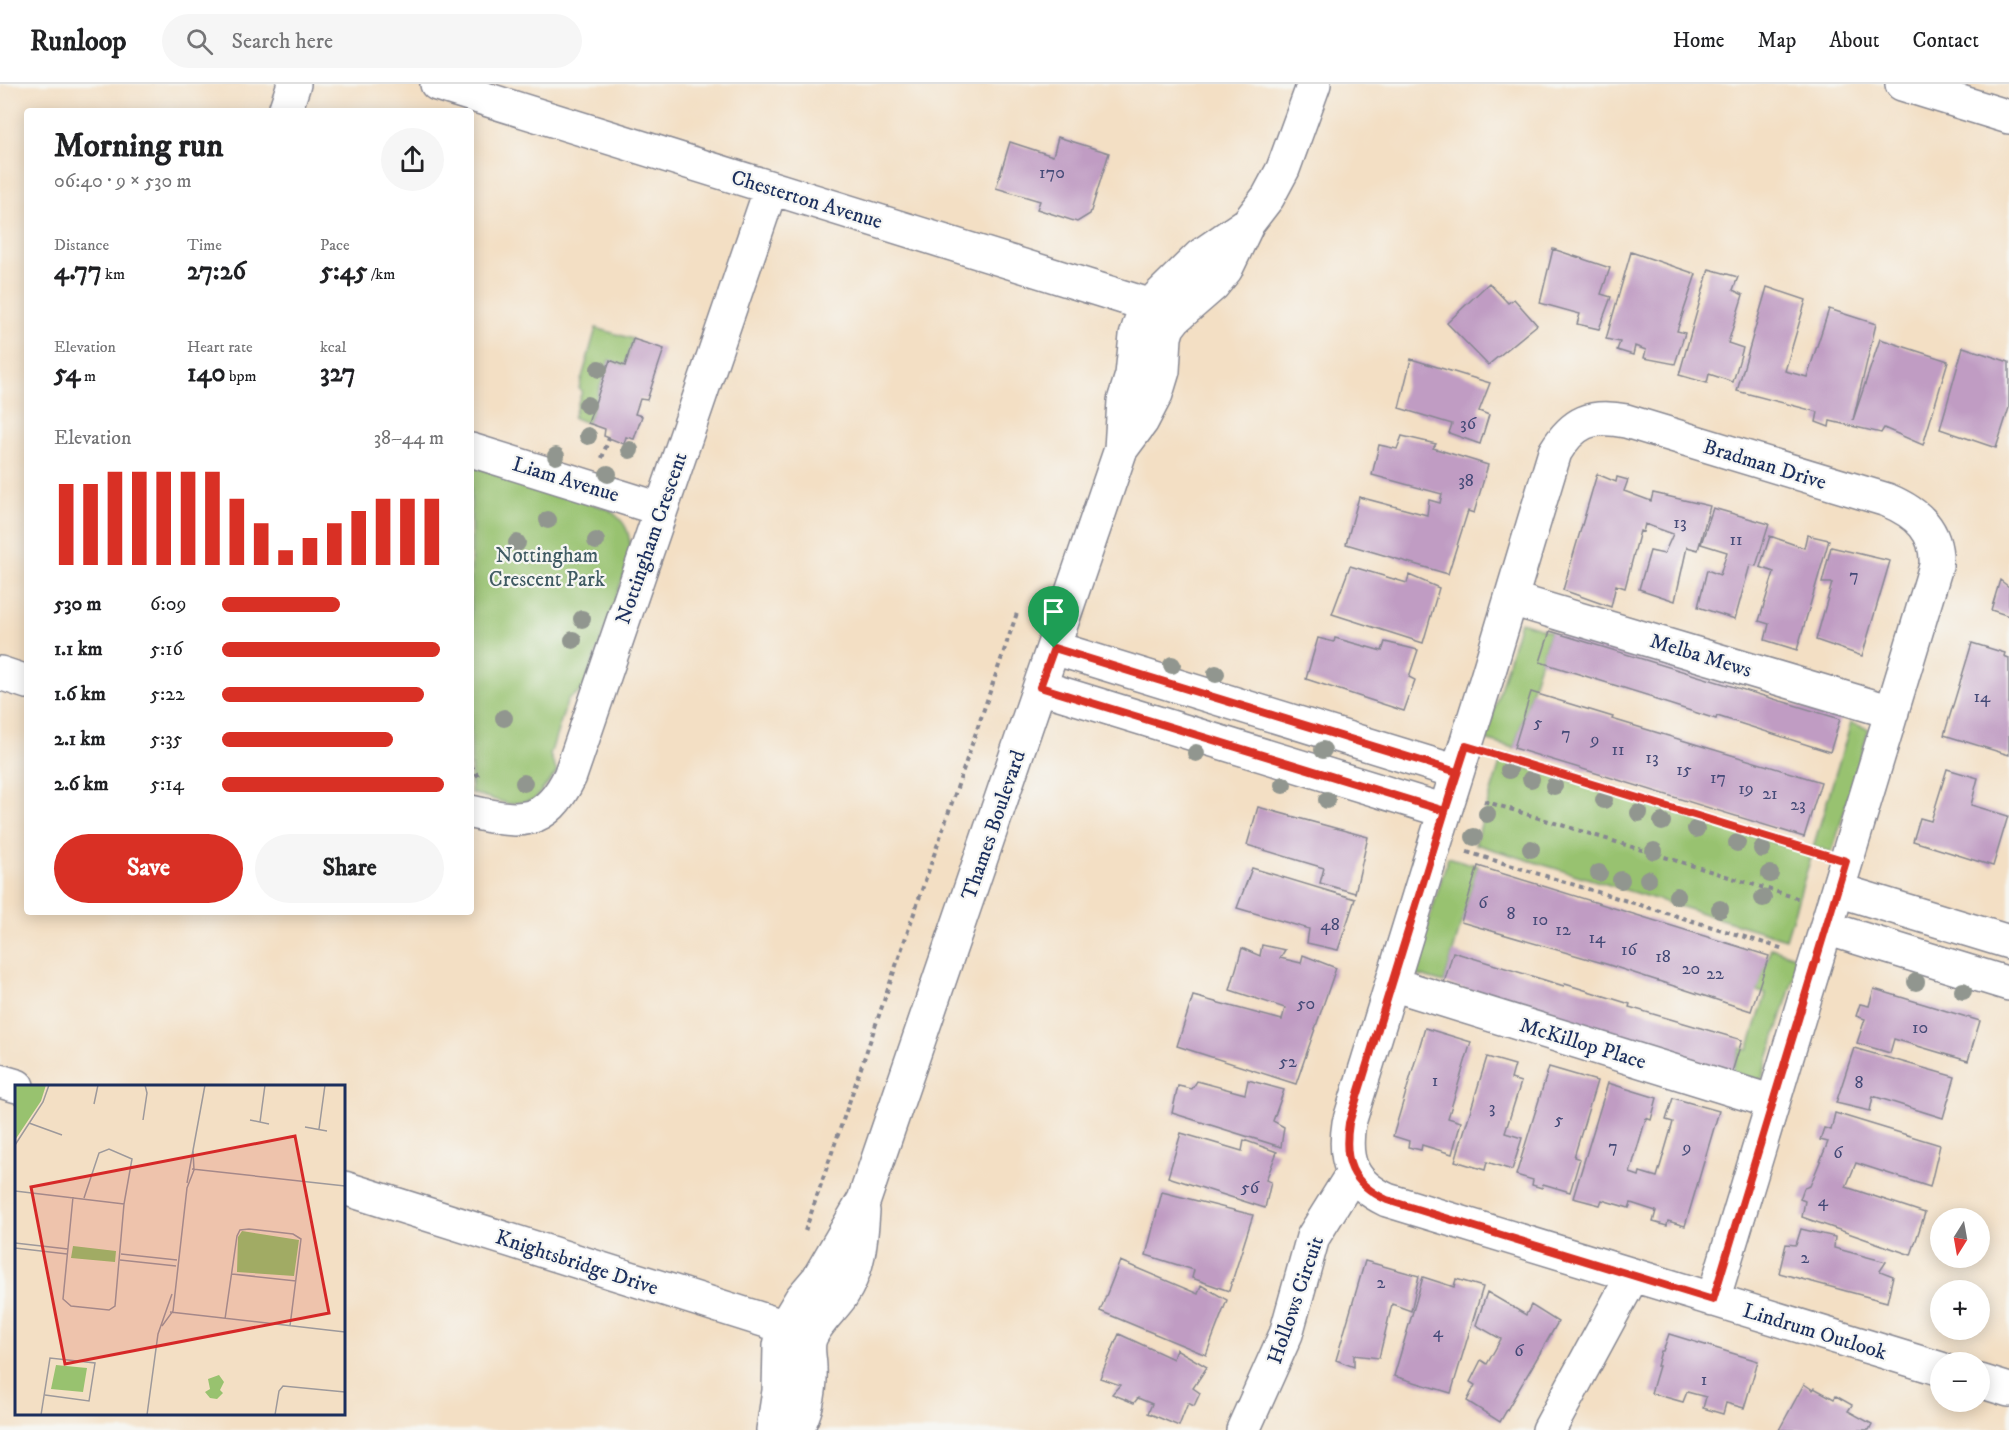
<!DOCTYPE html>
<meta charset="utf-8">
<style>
:root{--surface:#fff;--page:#f6f6f6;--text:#202124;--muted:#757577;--line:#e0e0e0;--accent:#d93025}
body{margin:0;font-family:"IM FELL DW Pica",serif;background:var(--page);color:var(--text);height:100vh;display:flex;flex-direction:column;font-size:22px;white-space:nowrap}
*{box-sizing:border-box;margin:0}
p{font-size:20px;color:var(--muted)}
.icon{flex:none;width:33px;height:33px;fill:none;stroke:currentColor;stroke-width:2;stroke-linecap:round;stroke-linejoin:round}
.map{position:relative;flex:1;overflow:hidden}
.sheet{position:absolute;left:24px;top:24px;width:450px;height:807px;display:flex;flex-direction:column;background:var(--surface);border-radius:6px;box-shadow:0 3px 15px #0003}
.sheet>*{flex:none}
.needle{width:39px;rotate:191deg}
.buttons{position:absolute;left:1930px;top:1124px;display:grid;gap:12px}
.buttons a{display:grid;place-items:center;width:60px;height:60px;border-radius:50%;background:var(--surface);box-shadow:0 3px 15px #0003;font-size:30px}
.pin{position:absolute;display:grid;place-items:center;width:51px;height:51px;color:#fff;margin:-62px -26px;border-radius:50% 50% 50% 0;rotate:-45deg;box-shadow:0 0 6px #0007}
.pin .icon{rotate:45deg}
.round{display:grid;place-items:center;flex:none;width:63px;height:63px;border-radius:32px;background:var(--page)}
.headline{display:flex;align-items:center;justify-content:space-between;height:102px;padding:0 30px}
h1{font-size:33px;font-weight:800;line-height:45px}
.figures{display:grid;grid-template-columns:repeat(3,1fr);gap:9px;height:102px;padding:6px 30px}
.figures div{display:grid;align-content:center}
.figures b{font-size:26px;font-weight:800}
.figures small{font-size:16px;font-weight:400}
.figures p{font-size:16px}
.chart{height:168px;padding:12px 30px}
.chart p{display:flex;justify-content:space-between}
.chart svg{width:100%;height:108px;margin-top:6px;stroke:var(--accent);stroke-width:6}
.action{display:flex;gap:12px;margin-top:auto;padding:12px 30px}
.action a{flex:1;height:69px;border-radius:36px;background:var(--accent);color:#fff;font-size:24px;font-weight:800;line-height:69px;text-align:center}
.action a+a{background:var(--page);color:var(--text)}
ul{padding:0 30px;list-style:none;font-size:20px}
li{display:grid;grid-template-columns:96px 72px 1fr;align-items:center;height:45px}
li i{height:15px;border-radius:8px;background:var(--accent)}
header{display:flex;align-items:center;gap:36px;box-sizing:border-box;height:84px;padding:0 30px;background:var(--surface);border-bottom:2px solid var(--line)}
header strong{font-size:28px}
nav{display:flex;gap:33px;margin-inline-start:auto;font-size:21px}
.search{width:420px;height:54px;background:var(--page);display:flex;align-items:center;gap:15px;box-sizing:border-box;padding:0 21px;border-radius:33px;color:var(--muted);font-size:22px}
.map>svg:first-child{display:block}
.green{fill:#98c26f;stroke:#5a7866;stroke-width:1.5}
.building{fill:#c09cc3}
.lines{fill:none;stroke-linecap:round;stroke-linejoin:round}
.minor-casing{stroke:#878791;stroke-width:36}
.path{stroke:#878791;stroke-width:4;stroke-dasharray:4.5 4.5;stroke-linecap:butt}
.minor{stroke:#fff;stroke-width:33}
.tree{fill:#91968f}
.route-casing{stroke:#fff;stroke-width:12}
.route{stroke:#d93025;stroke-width:8}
.labels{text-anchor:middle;stroke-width:4.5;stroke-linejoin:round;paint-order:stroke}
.number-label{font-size:18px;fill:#444a77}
.street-label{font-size:21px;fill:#1b2f5e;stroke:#f6f6f2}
.park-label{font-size:21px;fill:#405b63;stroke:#f6f6f2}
.inset-road{fill:none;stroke:#9d999b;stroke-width:1.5}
.view{fill:#d62828;fill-opacity:0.15;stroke:#d62828;stroke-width:3}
.inset-edge{fill:none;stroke:#1b2f5e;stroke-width:3}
</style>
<header>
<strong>Runloop</strong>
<div class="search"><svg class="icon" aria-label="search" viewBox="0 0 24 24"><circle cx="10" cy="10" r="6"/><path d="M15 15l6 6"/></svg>Search here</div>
<nav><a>Home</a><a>Map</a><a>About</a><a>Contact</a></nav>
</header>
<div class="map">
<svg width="2009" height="1346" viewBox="0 0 2009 1346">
<rect width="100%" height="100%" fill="#f6f6f2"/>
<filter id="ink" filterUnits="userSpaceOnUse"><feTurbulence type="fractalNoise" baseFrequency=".0167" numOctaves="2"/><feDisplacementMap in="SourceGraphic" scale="12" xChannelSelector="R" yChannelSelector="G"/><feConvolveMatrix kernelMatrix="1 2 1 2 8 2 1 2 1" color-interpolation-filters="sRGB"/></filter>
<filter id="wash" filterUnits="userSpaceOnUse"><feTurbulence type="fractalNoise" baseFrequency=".008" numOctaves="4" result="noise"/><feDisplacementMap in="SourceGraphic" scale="24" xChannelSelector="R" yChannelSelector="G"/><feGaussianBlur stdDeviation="1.35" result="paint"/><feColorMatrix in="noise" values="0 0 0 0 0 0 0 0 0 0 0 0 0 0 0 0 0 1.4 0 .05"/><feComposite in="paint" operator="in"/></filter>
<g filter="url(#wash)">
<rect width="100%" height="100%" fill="#f3dfc4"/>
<path class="green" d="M596,244L633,255L625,282L609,276L588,339L573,334L582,307L579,304Z
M471,381L608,425C627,438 630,448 631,471L583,606L568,615L550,671L557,688L534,716L509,720L471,709Z
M1520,538L1550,547L1514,664L1485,656Z
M1851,639L1869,645L1832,768L1813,763Z
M1501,676L1812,770L1786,855L1475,760Z
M1448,773L1478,782L1444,899L1413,890Z
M1771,864L1800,874L1761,997L1732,988L1740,964L1748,966L1766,910L1757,907Z"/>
<g id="blocks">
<path class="building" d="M1058,53L1109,69L1090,130L1077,138L1037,125L1040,117L996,104L1010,58L1053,72Z
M1553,165L1610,184L1601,210L1611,213L1599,245L1577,240L1580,230L1540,219Z
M1631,168L1696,190L1677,247L1685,249L1675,280L1644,274L1646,266L1635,262L1633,271L1617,266L1620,258L1606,255Z
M1709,185L1738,193L1733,206L1743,211L1728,259L1743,264L1733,298L1709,290L1707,299L1679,291Z
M1489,199L1508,219L1514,215L1537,241L1488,281L1447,239Z
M1767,203L1806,216L1785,287L1807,293L1829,225L1876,240L1853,336L1880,255L1948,277L1923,361L1884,344L1881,349L1830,337L1829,343L1816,338L1818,328L1737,307Z
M633,255L664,265L647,316L640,315L635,330L642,332L634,355L626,353L624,360L604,352L605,345L588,339L610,276L625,282Z
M1963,263L2009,278V324L1996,364L1940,345Z
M1411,275L1490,299L1479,327L1489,331L1480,360L1449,349L1452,340L1399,324Z
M1402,352L1436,360L1433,364L1488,381L1474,429L1468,427L1448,490L1346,460L1359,413L1427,431L1429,416L1440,419L1442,410L1372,391L1379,361L1397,365Z
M1597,390L1616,398L1617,393L1628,396L1624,407L1651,417L1653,409L1710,422L1698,466L1687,463L1675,517L1639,505L1650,467L1664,470L1673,450L1645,440L1643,448L1640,447L1625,504L1616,501L1611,523L1563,506Z
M1713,424L1769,440L1756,482L1750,481L1735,535L1698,523L1707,486L1720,491L1727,468L1701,460Z
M1807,451L1829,456L1797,566L1765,556L1769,540L1759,537L1774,488L1760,483L1770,452L1804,464Z
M1831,463L1890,477L1862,572L1816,556L1832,499H1822Z
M1350,482L1407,499L1409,491L1439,504L1423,559L1332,530Z
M2000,496L2009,503V532L1991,526Z
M1550,547L1840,635L1830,668L1717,632L1716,635L1653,615V613L1540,578Z
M1318,554L1334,558L1335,554L1382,567L1385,558L1418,566L1409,593L1415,596L1404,627L1306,595Z
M1972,559L2005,569L2004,572L2009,574V671L1944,651Z
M1531,608L1613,633L1612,635L1821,698L1804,753L1514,664Z
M1947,685L1978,694L1971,721L2008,732L1993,782L1913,757L1920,734L1931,737Z
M1258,723L1368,753L1355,809L1320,799L1324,784L1247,761Z
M1478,782L1769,872L1751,927L1606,880L1461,838Z
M1252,784L1355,815L1338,866L1307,859L1309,845L1237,824Z
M1262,861L1285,866L1280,874L1301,879L1303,871L1336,884L1296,1000L1177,962L1193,912L1282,936L1285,924L1230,906L1242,864L1260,872Z
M1453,868L1564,902L1565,900L1630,920L1629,923L1742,956L1732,988L1444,899Z
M1874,905L1980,937L1968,977L1894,955L1890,969L1857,959L1865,935L1856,932L1860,920L1869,922Z
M1425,944L1471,958L1448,1034L1461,1038L1452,1070L1422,1061L1421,1066L1408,1063L1409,1057L1393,1052Z
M1854,964L1955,993L1943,1034L1873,1012L1870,1027L1836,1019Z
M1487,973L1515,981L1511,995L1521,998L1505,1049L1522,1054L1512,1086L1487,1078L1485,1086L1455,1077Z
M1549,983L1597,997L1574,1073L1580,1075L1570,1108L1543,1100L1542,1104L1532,1101L1533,1096L1516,1091Z
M1248,996L1284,1006L1273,1037L1284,1043L1281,1063L1172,1029L1178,1002L1192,1005L1197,997L1245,1010Z
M1608,999L1657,1014L1651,1036L1646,1034L1630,1089L1639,1092L1640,1088L1657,1093L1673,1038L1666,1036L1673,1014L1719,1027L1685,1142L1668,1137L1667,1142L1653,1138L1656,1127L1631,1119L1629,1124L1602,1116L1600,1121L1573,1114Z
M1835,1029L1940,1061L1930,1103L1856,1079L1846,1103L1925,1129L1911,1171L1802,1133L1805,1117L1800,1115L1804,1104L1810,1102L1828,1058L1820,1056L1824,1044L1831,1046Z
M1181,1049L1242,1067L1244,1056L1277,1068L1266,1096L1271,1098L1265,1124L1168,1093Z
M1162,1108L1253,1131L1229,1207L1192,1194L1194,1186L1146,1171Z
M1801,1145L1835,1153L1834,1164L1886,1178L1880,1187L1893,1192L1887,1218L1779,1189L1786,1160L1796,1161Z
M1120,1177L1198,1210L1201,1201L1227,1216L1206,1271L1100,1227Z
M1365,1177L1419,1192L1411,1227L1392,1220L1379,1274L1354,1271V1283L1336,1276Z
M1423,1193L1454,1203L1456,1195L1483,1203L1451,1309L1394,1292Z
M1487,1208L1526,1231L1531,1221L1558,1238L1500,1338L1467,1317L1475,1301L1470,1298L1481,1276L1487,1280L1501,1255L1476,1241Z
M1119,1250L1173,1275L1176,1265L1207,1283L1193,1304L1200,1309L1194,1322L1188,1319L1179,1342L1148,1329L1152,1320L1138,1314L1134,1319L1112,1310L1120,1301L1100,1294Z
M1669,1250L1758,1277L1744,1324L1726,1319L1723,1330L1703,1324L1706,1313L1687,1308L1683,1318L1651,1309L1659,1282H1657L1661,1267H1663Z
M1804,1300L1813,1306L1814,1304L1834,1315L1836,1312L1852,1321L1848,1327L1872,1340L1869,1346H1779Z"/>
</g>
</g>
<g filter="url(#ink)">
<use href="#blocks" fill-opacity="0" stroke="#878791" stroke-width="1.5"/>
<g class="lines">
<defs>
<path id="minor" d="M437,0L1139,218L1175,234
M1902,0L2009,33
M285,27L294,0
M1122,364L1142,337L1156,310L1163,287L1165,253L1168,243L1175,234L1213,201L1226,185L1248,139L1268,113L1283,85L1314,0
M471,366L660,425
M1511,515L1892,628
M1054,564L1457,688
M0,589L27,598
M1040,603L1445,727
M471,728C520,739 545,743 570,692L771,104
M1838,806L2009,858
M1826,844L2009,900
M1392,900L1773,1018
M0,997L17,1002
M344,1104L811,1251
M1713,1216L1936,482C1938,447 1918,429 1887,416L1626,337C1591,330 1573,338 1555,368L1486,597L1435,759L1349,1039C1343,1077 1351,1099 1387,1116L1941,1285
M1980,1297L2009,1306
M773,1346L779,1307L780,1262L784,1243L801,1215L818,1195L864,1116L1121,365L1124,317L1132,291L1136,252L1141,236L1149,222L1200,172L1248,139
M796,1346C807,1326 811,1307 810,1284C810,1273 806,1262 811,1252C818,1237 833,1224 842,1211C859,1185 861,1157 863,1127
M1243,1346L1286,1250L1313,1153L1353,1089
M1549,1346L1633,1191"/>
</defs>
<use href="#minor" class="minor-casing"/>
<path class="path" d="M602,374L609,354
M1497,671L1814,768
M471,681L480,695
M1484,717L1800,815
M1467,768L1784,865
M805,1147L1018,526"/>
<use href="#minor" class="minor"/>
</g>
<g class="tree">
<circle cx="599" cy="285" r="9"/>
<circle cx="587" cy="321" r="9"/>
<circle cx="588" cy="352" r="9"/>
<circle cx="630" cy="366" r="9"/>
<circle cx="556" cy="372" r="9"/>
<circle cx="608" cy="390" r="9"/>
<circle cx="548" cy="436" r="9"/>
<circle cx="596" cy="457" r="9"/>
<circle cx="517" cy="459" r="9"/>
<circle cx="582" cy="535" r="9"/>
<circle cx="573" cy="556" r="9"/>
<circle cx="1172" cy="581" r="9"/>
<circle cx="1216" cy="590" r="9"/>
<circle cx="504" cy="634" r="9"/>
<circle cx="1323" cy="666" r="9"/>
<circle cx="1196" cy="669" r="9"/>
<circle cx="1509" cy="686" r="9"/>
<circle cx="1531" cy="695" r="9"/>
<circle cx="524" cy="699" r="9"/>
<circle cx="1283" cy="701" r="9"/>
<circle cx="1554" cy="702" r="9"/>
<circle cx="1327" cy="716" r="9"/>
<circle cx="1604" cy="716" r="9"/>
<circle cx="1639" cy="729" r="9"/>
<circle cx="1487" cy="730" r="9"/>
<circle cx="1662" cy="738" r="9"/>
<circle cx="1696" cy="745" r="9"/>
<circle cx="1474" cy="753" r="9"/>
<circle cx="1737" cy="759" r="9"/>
<circle cx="1531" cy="765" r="9"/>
<circle cx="1762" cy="765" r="9"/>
<circle cx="1654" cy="767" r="9"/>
<circle cx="1599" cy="789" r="9"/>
<circle cx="1770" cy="790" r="9"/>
<circle cx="1648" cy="795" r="9"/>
<circle cx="1621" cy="796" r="9"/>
<circle cx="1677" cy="812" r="9"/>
<circle cx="1763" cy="814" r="9"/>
<circle cx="1720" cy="825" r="9"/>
<circle cx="1916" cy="898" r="9"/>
<circle cx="1963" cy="907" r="9"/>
</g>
</g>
<g class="lines" filter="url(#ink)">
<defs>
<path id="route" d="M1054,564L1457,688L1349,1039C1343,1077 1351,1099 1387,1116L1713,1216L1846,777L1466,662L1445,727L1040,603L1054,564"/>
</defs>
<use href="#route" class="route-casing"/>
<use href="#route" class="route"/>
</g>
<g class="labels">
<g class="number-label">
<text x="1052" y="94">170</text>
<text x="1468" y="345">36</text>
<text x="1466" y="402">38</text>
<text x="1680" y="444">13</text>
<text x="1736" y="461">11</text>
<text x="1854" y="497">7</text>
<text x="1982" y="618">14</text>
<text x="1538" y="644">5</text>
<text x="1566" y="655">7</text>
<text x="1595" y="661">9</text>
<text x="1618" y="671">11</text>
<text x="1652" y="679">13</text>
<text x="1684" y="691">15</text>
<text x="1718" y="699">17</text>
<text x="1746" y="710">19</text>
<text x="1770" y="715">21</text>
<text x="1798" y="726">23</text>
<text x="1483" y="824">6</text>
<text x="1511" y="835">8</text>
<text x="1540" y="841">10</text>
<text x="1330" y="846">48</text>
<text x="1563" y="851">12</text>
<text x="1597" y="859">14</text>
<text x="1629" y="871">16</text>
<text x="1663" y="878">18</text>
<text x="1691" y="890">20</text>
<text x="1715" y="895">22</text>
<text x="1306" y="925">50</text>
<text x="1920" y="949">10</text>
<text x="1288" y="983">52</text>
<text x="1435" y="1002">1</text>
<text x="1859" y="1004">8</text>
<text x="1492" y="1029">3</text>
<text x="1559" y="1041">5</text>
<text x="1613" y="1068">7</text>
<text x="1687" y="1069">9</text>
<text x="1838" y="1074">6</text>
<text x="1250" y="1109">56</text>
<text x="1823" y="1122">4</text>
<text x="1805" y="1179">2</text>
<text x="1381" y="1204">2</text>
<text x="1438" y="1253">4</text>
<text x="1519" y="1272">6</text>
<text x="1704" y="1301">1</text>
</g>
<g class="street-label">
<text transform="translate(807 115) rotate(17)" y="7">Chesterton Avenue</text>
<text transform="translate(1765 380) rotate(17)" y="7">Bradman Drive</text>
<text transform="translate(566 395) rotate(17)" y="7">Liam Avenue</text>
<text transform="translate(651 454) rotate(-71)" y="7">Nottingham Crescent</text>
<text transform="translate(1701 571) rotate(17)" y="7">Melba Mews</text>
<text transform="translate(993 741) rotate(-71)" y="7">Thames Boulevard</text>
<text transform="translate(1583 959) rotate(17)" y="7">McKillop Place</text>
<text transform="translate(577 1178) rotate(18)" y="7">Knightsbridge Drive</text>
<text transform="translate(1295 1216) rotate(-71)" y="7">Hollows Circuit</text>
<text transform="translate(1815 1247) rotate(17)" y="7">Lindrum Outlook</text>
</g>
<g class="park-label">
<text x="547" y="478">Nottingham<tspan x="547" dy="24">Crescent Park</tspan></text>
</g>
</g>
<g transform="translate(15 1001)">
<rect width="330" height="330" fill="#f3dfc4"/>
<path d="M0,0H31L26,16L0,55ZM227,146L284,155L279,191L222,187L223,152ZM58,161L101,166L100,177L56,173ZM41,280L72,283L68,307L36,304ZM204,290L209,297L205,305L208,308L202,314L195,313L190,307L195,304L193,294Z" fill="#98c26f"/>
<path class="inset-road" d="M79,19L83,0M128,35L132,8L130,0M235,35L254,39M245,37L250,0M14,38L47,50M290,42L312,46M304,44L310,0M0,60L28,17L34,0M177,84L330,101M172,98L190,0M0,106L109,119M58,112L48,214L56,221L94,225L100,221L109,119M69,113L84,68L94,64L117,74L109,119M0,158L53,164M0,163L52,169M106,169L162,175M105,175L161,181M217,189L281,196M155,227L330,247M210,234L222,151L225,145L234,144L278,149L286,154L275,241M147,241L158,226L172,103L179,85L178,65M26,330L35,273L80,278L74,316L30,310M132,330L143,249L157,209M260,330L264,306L268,301L330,307"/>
<path class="view" d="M280,51L314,228L50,279L16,102Z"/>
<rect width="330" height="330" class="inset-edge"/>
</g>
</svg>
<div class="buttons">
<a><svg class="needle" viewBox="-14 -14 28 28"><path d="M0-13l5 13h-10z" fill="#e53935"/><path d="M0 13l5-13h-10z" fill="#757577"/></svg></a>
<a>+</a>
<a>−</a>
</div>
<div class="pin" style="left:1054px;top:564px;background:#1e9e55"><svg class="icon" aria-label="arrive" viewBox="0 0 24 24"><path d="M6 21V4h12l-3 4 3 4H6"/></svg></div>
<section class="sheet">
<div class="headline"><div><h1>Morning run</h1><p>06:40 · 9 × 530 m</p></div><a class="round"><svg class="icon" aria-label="share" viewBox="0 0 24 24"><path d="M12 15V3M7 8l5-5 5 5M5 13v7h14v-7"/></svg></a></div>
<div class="figures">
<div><p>Distance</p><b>4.77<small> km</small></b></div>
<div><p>Time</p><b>27:26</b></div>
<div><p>Pace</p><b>5:45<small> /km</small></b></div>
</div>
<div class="figures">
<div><p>Elevation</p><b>54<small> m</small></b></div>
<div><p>Heart rate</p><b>140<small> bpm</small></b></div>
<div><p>kcal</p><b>327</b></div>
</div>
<div class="chart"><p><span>Elevation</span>38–44 m</p>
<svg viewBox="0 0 160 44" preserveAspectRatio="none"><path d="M5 44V11M15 44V11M25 44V6M35 44V6M45 44V6M55 44V6M65 44V6M75 44V17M85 44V27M95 44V38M105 44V33M115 44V27M125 44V22M135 44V17M145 44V17M155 44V17"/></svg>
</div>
<ul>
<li><b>530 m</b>6:09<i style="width:53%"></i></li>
<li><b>1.1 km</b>5:16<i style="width:98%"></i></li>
<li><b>1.6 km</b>5:22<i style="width:91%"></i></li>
<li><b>2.1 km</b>5:35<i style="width:77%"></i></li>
<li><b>2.6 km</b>5:14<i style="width:100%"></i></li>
</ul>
<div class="action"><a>Save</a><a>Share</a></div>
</section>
</div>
